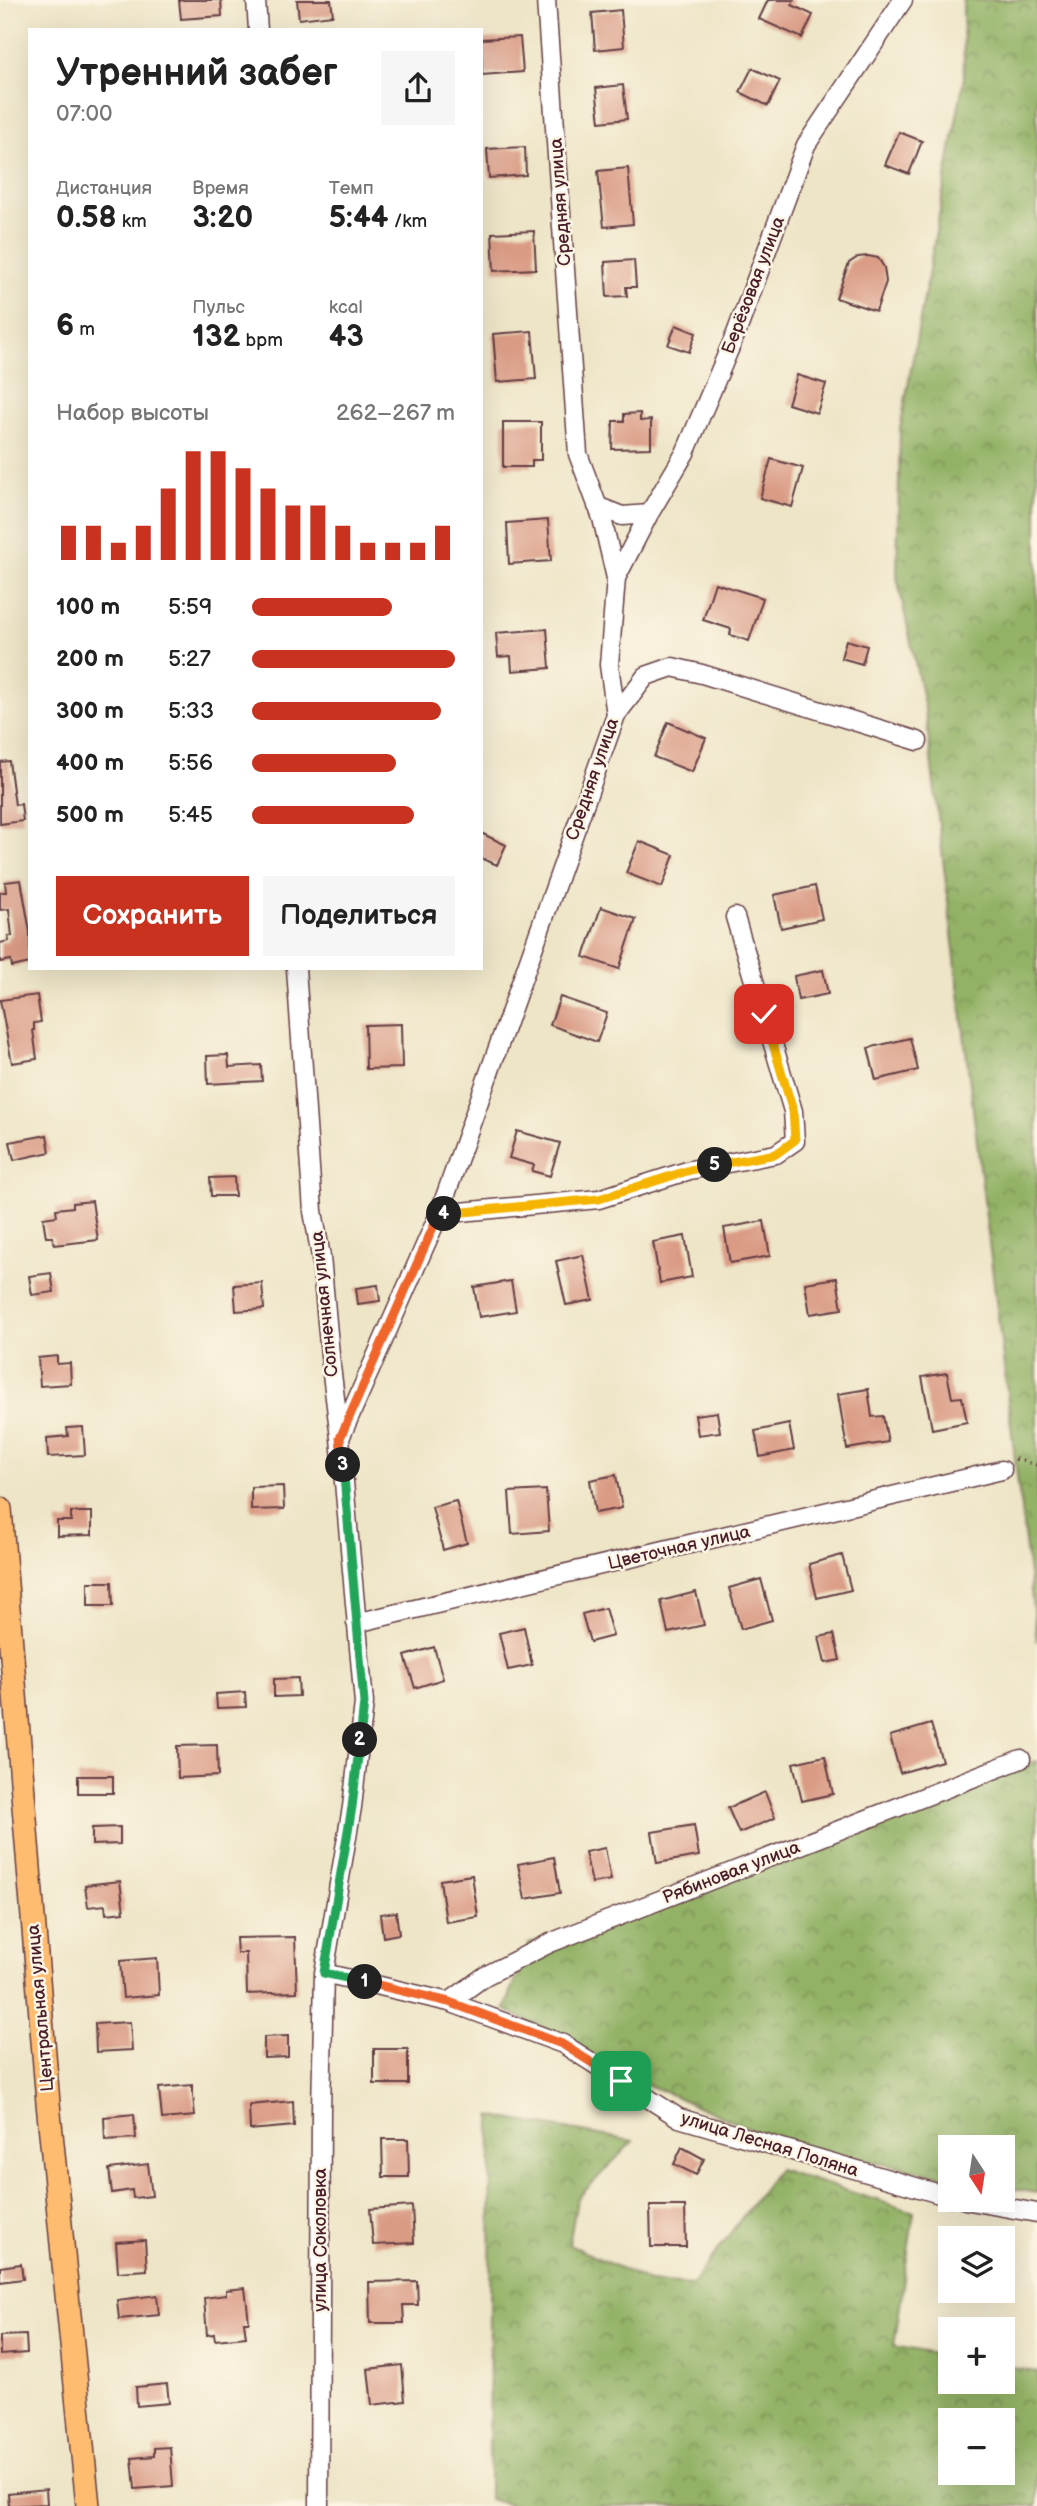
<!DOCTYPE html>
<html lang="ru">
<meta charset="utf-8">
<style>
:root{--surface:#fff;--page:#f6f6f6;--text:#222;--muted:#767676;--accent:#c8321e}
body{margin:0;font-family:"Balsamiq Sans",sans-serif;background:var(--page);color:var(--text);height:100vh;display:flex;flex-direction:column;font-size:26px;white-space:nowrap}
*{box-sizing:border-box;margin:0}
p{font-size:23px;color:var(--muted)}
.icon{flex:none;width:38px;height:38px;fill:none;stroke:currentColor;stroke-width:2;stroke-linecap:round;stroke-linejoin:round}
.map{position:relative;flex:1;overflow:hidden}
.panel{position:absolute;left:28px;top:28px;width:455px;height:942px;display:flex;flex-direction:column;background:var(--surface);border-radius:0px;box-shadow:0 7px 28px #0002}
.panel>*{flex:none}
.needle{width:46px;rotate:168deg}
.buttons{position:absolute;left:938px;top:2135px;display:grid;gap:14px}
.buttons a{display:grid;place-items:center;width:77px;height:77px;border-radius:0px;background:var(--surface);box-shadow:0 7px 28px #0002;font-size:35px}
.pin{position:absolute;display:grid;place-items:center;width:60px;height:60px;color:#fff;margin:-30px;border-radius:14px;box-shadow:0 4px 10px #0006}
.km{position:absolute;width:35px;height:35px;margin:-18px;border-radius:50%;background:#222;color:#fff;font-size:19px;line-height:35px;text-align:center}
.round{display:grid;place-items:center;flex:none;width:74px;height:74px;border-radius:0px;background:var(--page)}
.head{display:flex;align-items:center;justify-content:space-between;height:119px;padding:0 28px}
h1{font-size:38px;font-weight:600;line-height:52px}
.figures{display:grid;grid-template-columns:repeat(3,1fr);gap:10px;height:119px;padding:7px 28px}
.figures div{display:grid;align-content:center}
.figures b{font-size:30px;font-weight:600}
.figures small{font-size:19px;font-weight:400}
.figures p{font-size:19px}
.chart{height:196px;padding:14px 28px}
.chart p{display:flex;justify-content:space-between}
.chart svg{width:100%;height:126px;margin-top:7px;stroke:var(--accent);stroke-width:6}
.primary-button{display:flex;gap:14px;margin-top:auto;padding:14px 28px}
.primary-button a{flex:1;height:80px;border-radius:0px;background:var(--accent);color:#fff;font-size:28px;font-weight:600;line-height:80px;text-align:center}
.primary-button a+a{background:var(--page);color:var(--text)}
ul{padding:0 28px;list-style:none;font-size:23px}
li{display:grid;grid-template-columns:112px 84px 1fr;align-items:center;height:52px}
li i{height:18px;border-radius:9px;background:var(--accent)}
.map>svg:first-child{display:block}
.forest{fill:url(#forest-crowns);stroke:#6e6848;stroke-width:2;fill-rule:evenodd}
.building{fill:#da9b85}
.lines{fill:none;stroke-linecap:round;stroke-linejoin:round}
.minor-casing{stroke:#633d42;stroke-width:21}
.major-casing{stroke:#633d42;stroke-width:26}
.path{stroke:#633d42;stroke-width:3.5;stroke-dasharray:2 5;stroke-linecap:butt}
.minor{stroke:#fff;stroke-width:18}
.major{stroke:#febc70;stroke-width:23}
.split-1-casing{stroke:#fff;stroke-width:14}
.split-2-casing{stroke:#fff;stroke-width:14}
.split-3-casing{stroke:#fff;stroke-width:14}
.split-4-casing{stroke:#fff;stroke-width:14}
.split-5-casing{stroke:#fff;stroke-width:14}
.split-6-casing{stroke:#fff;stroke-width:14}
.split-1{stroke:#f0652b;stroke-width:9}
.split-2{stroke:#22a559;stroke-width:9}
.split-3{stroke:#22a559;stroke-width:9}
.split-4{stroke:#f0652b;stroke-width:9}
.split-5{stroke:#f5b400;stroke-width:9}
.split-6{stroke:#f5b400;stroke-width:9}
.labels{text-anchor:middle;stroke-width:5;stroke-linejoin:round;paint-order:stroke}
.street-label{font-size:18px;fill:#4a1f2b;stroke:#fcf5e5}
</style>
<div class="map">
<svg width="1037" height="2506" viewBox="0 0 1037 2506">
<defs>
<pattern id="forest-crowns" width="20" height="18" patternUnits="userSpaceOnUse" patternTransform="scale(1.75)"><rect width="20" height="18" fill="#93b266"/><path d="M2 6a3 3 0 1 1 6 0M12 15a3 3 0 1 1 6 0" fill="none" stroke="#7a9054"/></pattern>
</defs>
<rect width="100%" height="100%" fill="#fcf5e5"/>
<filter id="ink" filterUnits="userSpaceOnUse"><feTurbulence type="fractalNoise" baseFrequency=".0143" numOctaves="2"/><feDisplacementMap in="SourceGraphic" scale="14" xChannelSelector="R" yChannelSelector="G"/><feConvolveMatrix kernelMatrix="1 2 1 2 8 2 1 2 1" color-interpolation-filters="sRGB"/></filter>
<filter id="wash" filterUnits="userSpaceOnUse"><feTurbulence type="fractalNoise" baseFrequency=".00686" numOctaves="4" result="noise"/><feDisplacementMap in="SourceGraphic" scale="28" xChannelSelector="R" yChannelSelector="G"/><feGaussianBlur stdDeviation="1.57" result="paint"/><feColorMatrix in="noise" values="0 0 0 0 0 0 0 0 0 0 0 0 0 0 0 0 0 1.4 0 .05"/><feComposite in="paint" operator="in"/></filter>
<g filter="url(#wash)">
<rect width="100%" height="100%" fill="#eee5c7"/>
<path class="forest" d="M963,0H1037V1642L925,709L897,577L900,429L964,78Z
M1037,1761V2193L1003,2187V2147H950V2177L789,2146L619,2072L505,2009L529,1944Z
M491,2116L633,2141L577,2199L569,2245L650,2282L692,2285L778,2169L914,2212L894,2346L950,2357V2382H1003V2366L1037,2372V2506H515L489,2499ZM950,2420H1003V2473H950Z"/>
<g id="blocks">
<path class="building" d="M179,0H221L222,16L181,19Z
M297,0H331L333,15L299,19Z
M768,0H794L792,5L813,15L802,38L759,19Z
M621,10L624,47L595,50L592,13Z
M520,37L523,72L482,75L481,39Z
M752,68L780,81L768,106L740,92Z
M623,85L627,119L600,122L596,88Z
M899,132L922,141L909,174L885,165Z
M525,147L526,175L489,178L487,149Z
M628,168L633,224L604,227L598,171Z
M534,231L536,269L494,271L492,233Z
M868,256L878,258L884,267L886,282L876,311L836,298L849,263L858,257Z
M634,260L636,287H626L627,296L607,297L605,262Z
M676,325L696,333L689,352L668,345Z
M532,331L536,379L497,382L493,334Z
M797,375L826,384L817,413L788,404Z
M640,413V421L651,420V448L612,449L613,421H624V414Z
M503,422H541V460H532V467H503Z
M771,459L803,468L792,507L760,498Z
M548,520L551,561L509,564L507,523Z
M715,583L763,598L749,641L730,635L731,629L703,620Z
M547,629L550,668L512,671L511,656L498,657L496,633Z
M846,640L867,646L862,664L841,658Z
M668,722L706,738L692,772L654,757Z
M9,761L15,805L21,804L23,821L0,824V762Z
M481,833L506,845L497,865L481,858Z
M639,841L674,855L662,887L626,873Z
M21,880L30,932V963L12,967L11,960L0,962V943L9,941L8,936H12L9,909L0,910V892H6L5,882Z
M815,886L822,919L781,928L774,895Z
M601,907L636,919L619,969L584,957Z
M823,970L828,994L798,1000L794,976Z
M37,995L41,1022L34,1023V1030H33L37,1059L12,1063L0,1000Z
M560,997L607,1013L597,1042L550,1025Z
M401,1024L402,1068L366,1069L365,1025Z
M910,1038L918,1070L876,1080L868,1048Z
M228,1055L229,1067L261,1065L262,1081L208,1084L207,1056Z
M517,1131L560,1143L550,1176L532,1171L534,1165L509,1158Z
M47,1135L50,1152L14,1160L10,1142Z
M234,1177L235,1196H211L210,1178Z
M92,1201L98,1240L54,1245L53,1237H46L43,1218L57,1216L56,1209L73,1207V1203Z
M764,1221L770,1256L730,1263L724,1228Z
M685,1236L692,1277L660,1283L653,1242Z
M583,1255L593,1300L566,1305L556,1261Z
M51,1273L54,1292L32,1295L29,1276Z
M837,1278L842,1309L810,1314L805,1283Z
M511,1281L516,1311L479,1317L474,1287Z
M262,1283L264,1309L236,1311L234,1285Z
M378,1285L380,1301L358,1304L356,1288Z
M57,1356V1364L70,1363L71,1384L40,1386L38,1358Z
M947,1373L952,1398L962,1397L967,1422L932,1429L922,1377Z
M868,1389L872,1417L883,1416L888,1442L847,1449L838,1394Z
M717,1412L720,1432L698,1435L695,1415Z
M789,1424L794,1450L760,1457L755,1431Z
M83,1427L85,1455L48,1457L47,1438L68,1436L67,1428Z
M616,1475L622,1508L595,1513L590,1480Z
M283,1486L284,1509L251,1510V1487Z
M546,1490L549,1531L512,1534L509,1492Z
M456,1501L467,1543L443,1550L432,1507Z
M71,1512H92V1535L57,1536V1521H71Z
M842,1555L851,1590L817,1598L809,1564Z
M761,1579L772,1620L741,1629L729,1588Z
M88,1582H112L113,1606H88Z
M696,1592L704,1625L668,1633L661,1601Z
M605,1608L613,1636L590,1642L582,1614Z
M524,1627L532,1665L508,1670L499,1633Z
M834,1634L840,1660L825,1663L819,1637Z
M434,1647L443,1679L415,1688L405,1656Z
M298,1678L299,1696L274,1697V1679Z
M245,1692L246,1707L217,1708L216,1694Z
M931,1724L942,1761L900,1773L890,1736Z
M217,1745L218,1776L178,1778L177,1746Z
M825,1756L833,1794L802,1801L793,1763Z
M78,1776H113V1793H78Z
M765,1792L775,1818L739,1833L728,1808Z
M694,1825L699,1856L657,1863L652,1832Z
M120,1827V1844L92,1845V1828Z
M605,1848L611,1880L592,1883L585,1852Z
M554,1857L560,1893L525,1899L518,1864Z
M472,1875L478,1917L446,1922L440,1880Z
M120,1881L124,1912L106,1914L105,1905L88,1907L85,1885Z
M396,1912L399,1934L383,1937L380,1914Z
M295,1937L297,1992L247,1994L246,1953H237L236,1938Z
M157,1958L159,1995L123,1998L120,1961Z
M130,2022L132,2050L96,2052L95,2024Z
M288,2036V2057L264,2058V2037Z
M374,2049H408V2084H374Z
M192,2085L195,2116L162,2119L159,2088Z
M293,2101L294,2126L250,2130L249,2105Z
M134,2114L136,2138L105,2140L104,2117Z
M382,2139H408L409,2177H383Z
M682,2147L704,2159L696,2175L674,2164Z
M148,2164L152,2196L133,2198L132,2190L112,2193L109,2169Z
M412,2206L414,2243L373,2245L370,2209Z
M650,2206H685L686,2247H651Z
M145,2240L147,2270L118,2272L116,2242Z
M21,2264L23,2279L0,2282V2267Z
M417,2281L418,2305H403L404,2323H370L369,2282Z
M245,2288L249,2322H244L246,2337L215,2340L214,2334L207,2335L204,2298L226,2295V2290Z
M157,2295L159,2315L119,2319L117,2300Z
M26,2335L27,2353L0,2355V2336Z
M402,2365L405,2401L372,2405L368,2369Z
M167,2384L169,2403L137,2406L136,2387Z
M170,2447L173,2486L135,2489L132,2458L154,2456V2448Z
M46,2489L47,2504L9,2506L8,2493Z"/>
</g>
</g>
<g filter="url(#ink)">
<use href="#blocks" fill-opacity="0" stroke="#633d42" stroke-width="2"/>
<g class="lines">
<defs>
<path id="minor" d="M256,0L258,30
M597,506L622,516L649,514
M616,578L649,514L685,453L737,331L806,145L903,0
M616,715L646,676L672,667L702,674L918,741
M296,968L313,1211L321,1257L331,1366L340,1438L364,1703L352,1807L324,1973L321,2111L319,2506
M439,1214L599,1199L690,1170L776,1154L795,1141L793,1111L735,917
M340,1438L439,1214L616,715L609,665L616,578L602,518L578,454L546,0
M356,1623L1002,1470
M324,1973L449,2002L563,2044L679,2118L950,2197
M449,2002L485,1976L550,1943L1021,1759
M965,2200L1037,2213"/>
<path id="major" d="M0,1509L48,2103L88,2506"/>
</defs>
<use href="#minor" class="minor-casing"/>
<use href="#major" class="major-casing"/>
<path class="path" d="M1015,1459L1037,1465"/>
<use href="#minor" class="minor"/>
<use href="#major" class="major"/>
</g>
</g>
<g class="lines" filter="url(#ink)">
<defs>
<path id="split-1" d="M365,1982L449,2002L562,2044L621,2081"/>
<path id="split-2" d="M360,1740L352,1807L324,1973L365,1982"/>
<path id="split-3" d="M343,1465L364,1703L360,1740"/>
<path id="split-4" d="M343,1465L340,1438L439,1214H444"/>
<path id="split-5" d="M444,1214L599,1199L690,1170L715,1165"/>
<path id="split-6" d="M715,1165L776,1154L795,1140L793,1111L764,1014"/>
</defs>
<use href="#split-1" class="split-1-casing"/>
<use href="#split-2" class="split-2-casing"/>
<use href="#split-3" class="split-3-casing"/>
<use href="#split-4" class="split-4-casing"/>
<use href="#split-5" class="split-5-casing"/>
<use href="#split-6" class="split-6-casing"/>
<use href="#split-1" class="split-1"/>
<use href="#split-2" class="split-2"/>
<use href="#split-3" class="split-3"/>
<use href="#split-4" class="split-4"/>
<use href="#split-5" class="split-5"/>
<use href="#split-6" class="split-6"/>
</g>
<g class="labels">
<g class="street-label">
<text transform="translate(560 202) rotate(-94)" y="6">Средняя улица</text>
<text transform="translate(753 285) rotate(-69)" y="6">Берёзовая улица</text>
<text transform="translate(592 779) rotate(-71)" y="6">Средняя улица</text>
<text transform="translate(324 1304) rotate(-96)" y="6">Солнечная улица</text>
<text transform="translate(679 1547) rotate(-13)" y="6">Цветочная улица</text>
<text transform="translate(731 1872) rotate(-21)" y="6">Рябиновая улица</text>
<text transform="translate(40 2008) rotate(-95)" y="6">Центральная улица</text>
<text transform="translate(770 2144) rotate(17)" y="6">улица Лесная Поляна</text>
<text transform="translate(320 2240) rotate(-90)" y="6">улица Соколовка</text>
</g>
</g>
</svg>
<div class="buttons">
<a><svg class="needle" viewBox="-14 -14 28 28"><path d="M0-13l5 13h-10z" fill="#e53935"/><path d="M0 13l5-13h-10z" fill="#767676"/></svg></a>
<a><svg class="icon" aria-label="layers" viewBox="0 0 24 24"><path d="M12 4l9 5-9 5-9-5zM3 14l9 5 9-5"/></svg></a>
<a>+</a>
<a>−</a>
</div>
<div class="pin" style="left:621px;top:2081px;background:#1e9e55"><svg class="icon" aria-label="arrive" viewBox="0 0 24 24"><path d="M6 21V4h12l-3 4 3 4H6"/></svg></div>
<div class="pin" style="left:764px;top:1014px;background:#d93025"><svg class="icon" aria-label="check" viewBox="0 0 24 24"><path d="M5 12l5 5 9-10"/></svg></div>
<b class="km" style="left:365px;top:1982px">1</b>
<b class="km" style="left:360px;top:1740px">2</b>
<b class="km" style="left:343px;top:1465px">3</b>
<b class="km" style="left:444px;top:1214px">4</b>
<b class="km" style="left:715px;top:1165px">5</b>
<section class="panel">
<div class="head"><div><h1>Утренний забег</h1><p>07:00</p></div><a class="round"><svg class="icon" aria-label="share" viewBox="0 0 24 24"><path d="M12 15V3M7 8l5-5 5 5M5 13v7h14v-7"/></svg></a></div>
<div class="figures">
<div><p>Дистанция</p><b>0.58<small> km</small></b></div>
<div><p>Время</p><b>3:20</b></div>
<div><p>Темп</p><b>5:44<small> /km</small></b></div>
</div>
<div class="figures">
<div><b>6<small> m</small></b></div>
<div><p>Пульс</p><b>132<small> bpm</small></b></div>
<div><p>kcal</p><b>43</b></div>
</div>
<div class="chart"><p><span>Набор высоты</span>262–267 m</p>
<svg viewBox="0 0 160 44" preserveAspectRatio="none"><path d="M5 44V32M15 44V32M25 44V38M35 44V32M45 44V19M55 44V6M65 44V6M75 44V12M85 44V19M95 44V25M105 44V25M115 44V32M125 44V38M135 44V38M145 44V38M155 44V32"/></svg>
</div>
<ul>
<li><b>100 m</b>5:59<i style="width:69%"></i></li>
<li><b>200 m</b>5:27<i style="width:100%"></i></li>
<li><b>300 m</b>5:33<i style="width:93%"></i></li>
<li><b>400 m</b>5:56<i style="width:71%"></i></li>
<li><b>500 m</b>5:45<i style="width:80%"></i></li>
</ul>
<div class="primary-button"><a>Сохранить</a><a>Поделиться</a></div>
</section>
</div>
